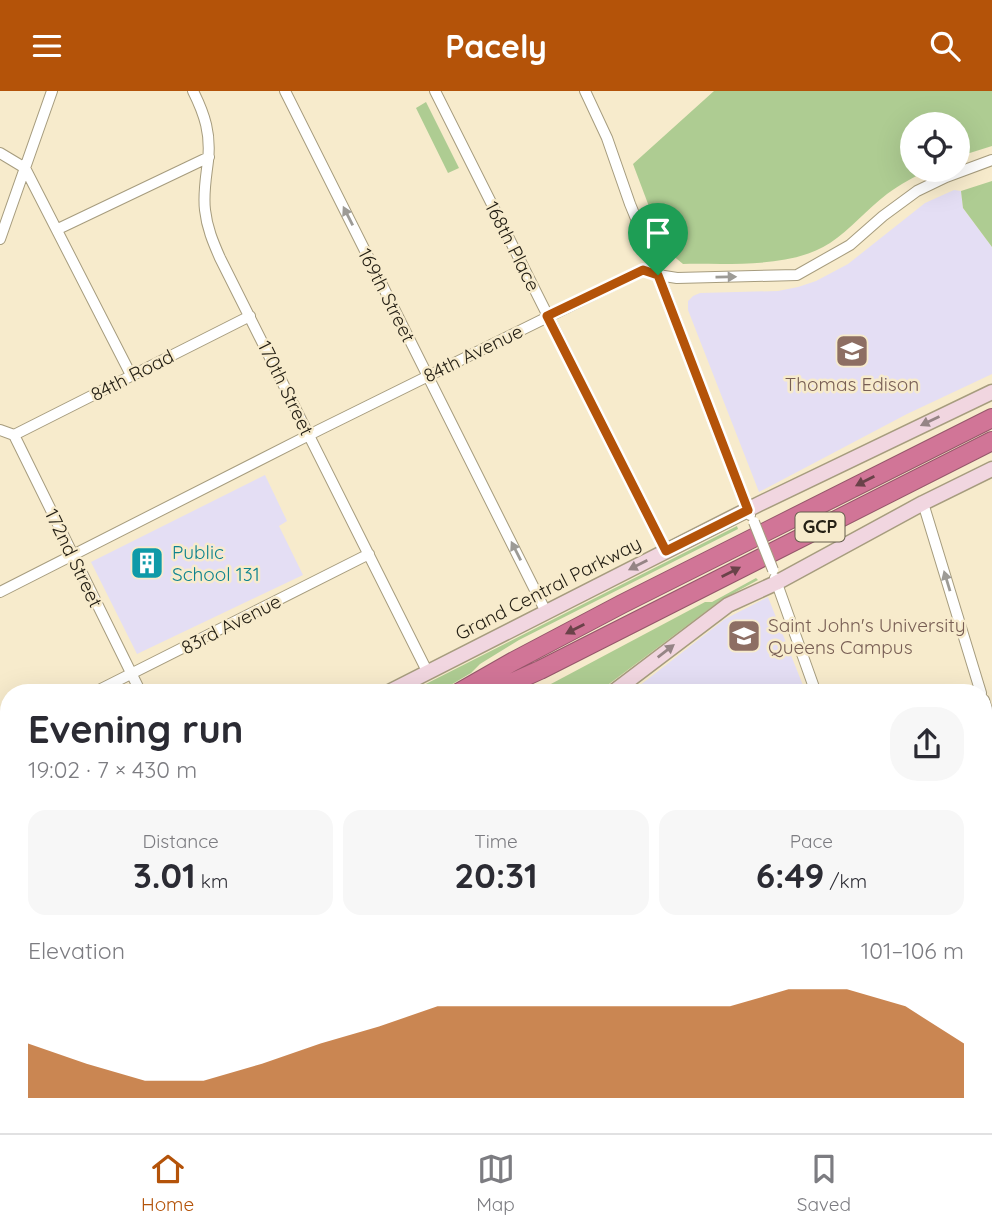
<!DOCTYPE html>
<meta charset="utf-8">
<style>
:root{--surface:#fff;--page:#f7f7f7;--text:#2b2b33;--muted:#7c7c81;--line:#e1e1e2;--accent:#b45309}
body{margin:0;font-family:Quicksand,sans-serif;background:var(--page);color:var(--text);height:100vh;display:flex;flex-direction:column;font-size:26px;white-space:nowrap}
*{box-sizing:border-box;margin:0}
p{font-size:23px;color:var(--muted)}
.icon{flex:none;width:38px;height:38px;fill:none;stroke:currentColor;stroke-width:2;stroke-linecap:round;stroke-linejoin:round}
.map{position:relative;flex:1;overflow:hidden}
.side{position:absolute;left:0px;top:593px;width:992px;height:450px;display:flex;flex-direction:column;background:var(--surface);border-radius:28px 28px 0 0;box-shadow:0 7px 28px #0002}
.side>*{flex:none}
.controls{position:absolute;left:900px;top:21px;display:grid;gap:14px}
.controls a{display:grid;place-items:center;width:70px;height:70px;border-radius:50%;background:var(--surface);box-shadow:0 7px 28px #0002;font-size:35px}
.pin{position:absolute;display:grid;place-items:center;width:60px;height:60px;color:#fff;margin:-72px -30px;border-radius:50% 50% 50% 0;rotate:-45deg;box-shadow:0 0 7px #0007}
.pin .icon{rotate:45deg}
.round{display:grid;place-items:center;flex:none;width:74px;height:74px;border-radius:28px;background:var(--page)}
.headline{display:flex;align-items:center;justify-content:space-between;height:119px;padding:0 28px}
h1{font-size:38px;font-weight:700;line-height:52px}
.stats{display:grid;grid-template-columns:repeat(3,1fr);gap:10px;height:119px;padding:7px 28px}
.stats div{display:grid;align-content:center;border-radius:18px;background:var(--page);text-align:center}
.stats b{font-size:35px;font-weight:700}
.stats small{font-size:19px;font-weight:400}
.stats p{font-size:19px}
.chart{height:196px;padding:14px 28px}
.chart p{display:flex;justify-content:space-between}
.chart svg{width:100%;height:126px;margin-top:7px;fill:var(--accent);opacity:.7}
header{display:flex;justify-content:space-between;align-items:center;height:91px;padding:0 28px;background:var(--accent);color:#fff;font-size:32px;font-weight:700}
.dock{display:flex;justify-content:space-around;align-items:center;height:98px;border-top:2px solid var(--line);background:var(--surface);font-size:19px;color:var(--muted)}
.dock a{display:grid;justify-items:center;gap:4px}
.dock .active{color:var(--accent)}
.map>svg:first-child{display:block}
.education{fill:#e4def4}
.green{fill:#aecc92}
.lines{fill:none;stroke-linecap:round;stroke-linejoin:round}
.street-casing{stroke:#a69c7e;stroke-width:12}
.secondary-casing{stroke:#a69c7e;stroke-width:17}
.highway-casing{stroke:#95576a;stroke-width:20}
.street{stroke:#fff;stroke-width:10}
.secondary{stroke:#f1d6e0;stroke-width:14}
.highway{stroke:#d17597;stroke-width:18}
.street-bridge-casing{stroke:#a69c7e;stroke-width:12;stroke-linecap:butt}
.street-bridge{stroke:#fff;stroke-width:10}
.oneway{fill:#9d9b96}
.oneway2{fill:#958485}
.oneway3{fill:#6a4249}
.route-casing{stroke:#fff;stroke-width:14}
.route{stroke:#b45309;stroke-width:9}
.labels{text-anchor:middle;stroke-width:5;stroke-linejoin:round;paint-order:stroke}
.shield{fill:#f7ebcc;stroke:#645d4c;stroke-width:2}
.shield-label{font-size:18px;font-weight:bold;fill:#252015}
.street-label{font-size:19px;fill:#252015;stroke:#f7ebcc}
.education-label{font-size:19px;fill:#785e54;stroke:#f7ebcc}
.culture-label{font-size:19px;fill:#0d838f;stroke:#f7ebcc;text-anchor:start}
</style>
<header><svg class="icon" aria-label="menu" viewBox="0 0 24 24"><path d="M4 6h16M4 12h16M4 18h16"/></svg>Pacely<svg class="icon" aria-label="search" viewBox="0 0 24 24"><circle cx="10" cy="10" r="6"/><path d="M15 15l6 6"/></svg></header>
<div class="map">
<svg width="992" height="1042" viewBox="0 0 992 1042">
<rect width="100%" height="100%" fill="#f7ebcc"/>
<path class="education" d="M954,99L961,100L963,117L992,156V283L907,323L759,401L688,219V210L693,205L700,202L778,200L798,196L816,190L848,173L925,112Z
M265,384L287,430L279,435L303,484L137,563L91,471Z
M768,506L806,602H630L725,528Z
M153,1034H750L733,1042H138Z"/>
<path class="green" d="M714,0H992V55L957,66V33H912V79H928C914,86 899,94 887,103C867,118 850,139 830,152C790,178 728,172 683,173L665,158L633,73Z
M426,11L459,77L448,82L416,17Z
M992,90V156L963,117L961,100Z
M737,435L738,438L519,549L480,573L471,582L437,602H408Z
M756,487L758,489L721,509L597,602H534L705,511H712Z
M9,892V933L0,938V893Z
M269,1034H385L382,1042H265Z"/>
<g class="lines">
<defs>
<path id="street" d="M193,0C205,24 211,43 208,70C206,87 203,102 205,119C207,137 213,151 220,167L428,582
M285,0L546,521
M435,0L666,460
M585,0L607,47L630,113L653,169L750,424
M0,62L25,77L131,284
M58,138L209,66
M0,148L52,0
M0,339L14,344L141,602
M14,344L250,225
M923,412L981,602
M775,487L816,602
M0,501L319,339L643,179L658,184L677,187L797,184L850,154L883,125L917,100L946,86L992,69
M93,602L369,463
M984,609L992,637
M0,649L9,644
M984,653L992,650
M984,952L992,949
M984,1029L990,1042
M90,1034L93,1042
M842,1038L844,1042
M106,1042L122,1034
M761,1042L778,1034"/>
<path id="secondary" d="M387,602L759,413L992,301
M612,602L728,514L776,492L923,412L992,378
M0,801L9,797
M0,948L9,944"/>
<path id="highway" d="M458,602L514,570L622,513L992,327
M489,602L540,579L992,350
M0,842L9,839
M0,867L9,864
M0,888L9,886"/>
</defs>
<use href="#street" class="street-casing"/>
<use href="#secondary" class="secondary-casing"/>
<use href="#highway" class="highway-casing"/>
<use href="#street" class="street"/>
<use href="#secondary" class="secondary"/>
<use href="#highway" class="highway"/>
<defs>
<path id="street-bridge" d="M754,431L773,479"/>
</defs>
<use href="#street-bridge" class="street-bridge-casing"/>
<use href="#street-bridge" class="street-bridge"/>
</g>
<defs><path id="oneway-solid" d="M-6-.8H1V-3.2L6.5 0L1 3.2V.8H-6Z" transform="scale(1.75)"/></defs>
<g class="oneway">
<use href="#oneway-solid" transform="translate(348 125) rotate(-117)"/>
<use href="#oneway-solid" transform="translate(726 186) rotate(-1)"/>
<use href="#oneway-solid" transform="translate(516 460) rotate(-117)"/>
<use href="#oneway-solid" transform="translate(947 490) rotate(-107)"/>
</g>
<g class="oneway2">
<use href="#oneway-solid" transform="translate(930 330) rotate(154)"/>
<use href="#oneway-solid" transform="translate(638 474) rotate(153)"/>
<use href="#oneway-solid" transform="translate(666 560) rotate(-38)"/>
</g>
<g class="oneway3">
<use href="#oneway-solid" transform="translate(865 390) rotate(153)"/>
<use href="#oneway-solid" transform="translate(731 481) rotate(-27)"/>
<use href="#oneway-solid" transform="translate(575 538) rotate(153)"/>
</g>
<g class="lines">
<defs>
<path id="route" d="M643,179L658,184L748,419L666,460L547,225Z"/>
</defs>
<use href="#route" class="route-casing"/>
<use href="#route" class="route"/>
</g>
<defs>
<symbol id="school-square" viewBox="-11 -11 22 22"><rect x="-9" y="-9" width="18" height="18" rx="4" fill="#8d6e63" stroke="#f7ebcc"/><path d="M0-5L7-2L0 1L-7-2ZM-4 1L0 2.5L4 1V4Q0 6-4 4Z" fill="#fff"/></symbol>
<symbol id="building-square" viewBox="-11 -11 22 22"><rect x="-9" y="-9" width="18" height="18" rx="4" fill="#0f9aa8" stroke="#f7ebcc"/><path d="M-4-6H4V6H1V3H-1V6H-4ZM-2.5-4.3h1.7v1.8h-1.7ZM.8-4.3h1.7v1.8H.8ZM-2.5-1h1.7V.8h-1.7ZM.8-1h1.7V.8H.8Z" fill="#fff"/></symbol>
<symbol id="university-square" viewBox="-11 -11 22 22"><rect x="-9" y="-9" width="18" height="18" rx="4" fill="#8d6e63" stroke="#f7ebcc"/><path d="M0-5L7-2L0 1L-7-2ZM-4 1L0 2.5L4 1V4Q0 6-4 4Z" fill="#fff"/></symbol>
</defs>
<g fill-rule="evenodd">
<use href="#school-square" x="833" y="241" width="38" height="38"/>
<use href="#building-square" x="128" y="453" width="38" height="38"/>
<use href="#university-square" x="725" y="526" width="38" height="38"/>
</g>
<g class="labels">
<rect class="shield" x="795.5" y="421.5" width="49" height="29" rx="5"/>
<g class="shield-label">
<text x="820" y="442">GCP</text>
</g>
<g class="street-label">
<text transform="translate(513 155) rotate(63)" y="7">168th Place</text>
<text transform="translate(387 204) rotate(63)" y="7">169th Street</text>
<text transform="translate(473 262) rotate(-26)" y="7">84th Avenue</text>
<text transform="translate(132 284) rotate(-27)" y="7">84th Road</text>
<text transform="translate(286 297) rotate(64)" y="7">170th Street</text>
<text transform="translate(74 467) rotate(64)" y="7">172nd Street</text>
<text transform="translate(548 497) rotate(-27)" y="7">Grand Central Parkway</text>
<text transform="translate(231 533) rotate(-27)" y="7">83rd Avenue</text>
</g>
<g class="education-label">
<text x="852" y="300">Thomas Edison</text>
<text x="768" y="541" text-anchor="start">Saint John's University<tspan x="768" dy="22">Queens Campus</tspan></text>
</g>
<g class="culture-label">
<text x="172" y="468">Public<tspan x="172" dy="22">School 131</tspan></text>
</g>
</g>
</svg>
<div class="controls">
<a><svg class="icon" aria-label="locate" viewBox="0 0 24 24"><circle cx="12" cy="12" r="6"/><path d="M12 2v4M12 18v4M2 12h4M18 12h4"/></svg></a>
</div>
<div class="pin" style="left:658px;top:184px;background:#1e9e55"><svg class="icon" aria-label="arrive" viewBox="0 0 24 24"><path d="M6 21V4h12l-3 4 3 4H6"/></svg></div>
<section class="side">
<div class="headline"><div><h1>Evening run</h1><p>19:02 · 7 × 430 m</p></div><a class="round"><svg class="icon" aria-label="share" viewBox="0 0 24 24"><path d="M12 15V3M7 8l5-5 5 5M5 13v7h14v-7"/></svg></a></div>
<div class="stats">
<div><p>Distance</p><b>3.01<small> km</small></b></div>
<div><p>Time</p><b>20:31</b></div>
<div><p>Pace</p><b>6:49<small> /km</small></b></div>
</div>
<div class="chart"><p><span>Elevation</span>101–106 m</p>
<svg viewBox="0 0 160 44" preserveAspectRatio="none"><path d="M0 44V25L10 32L20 38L30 38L40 32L50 25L60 19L70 12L80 12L90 12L100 12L110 12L120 12L130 6L140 6L150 12L160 25V44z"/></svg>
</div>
</section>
</div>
<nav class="dock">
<a class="active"><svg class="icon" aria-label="home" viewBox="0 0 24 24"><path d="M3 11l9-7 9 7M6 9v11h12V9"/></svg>Home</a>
<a><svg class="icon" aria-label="map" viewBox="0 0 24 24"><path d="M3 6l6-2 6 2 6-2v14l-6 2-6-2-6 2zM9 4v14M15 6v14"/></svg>Map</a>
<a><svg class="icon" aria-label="saved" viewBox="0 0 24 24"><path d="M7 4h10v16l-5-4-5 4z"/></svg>Saved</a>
</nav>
